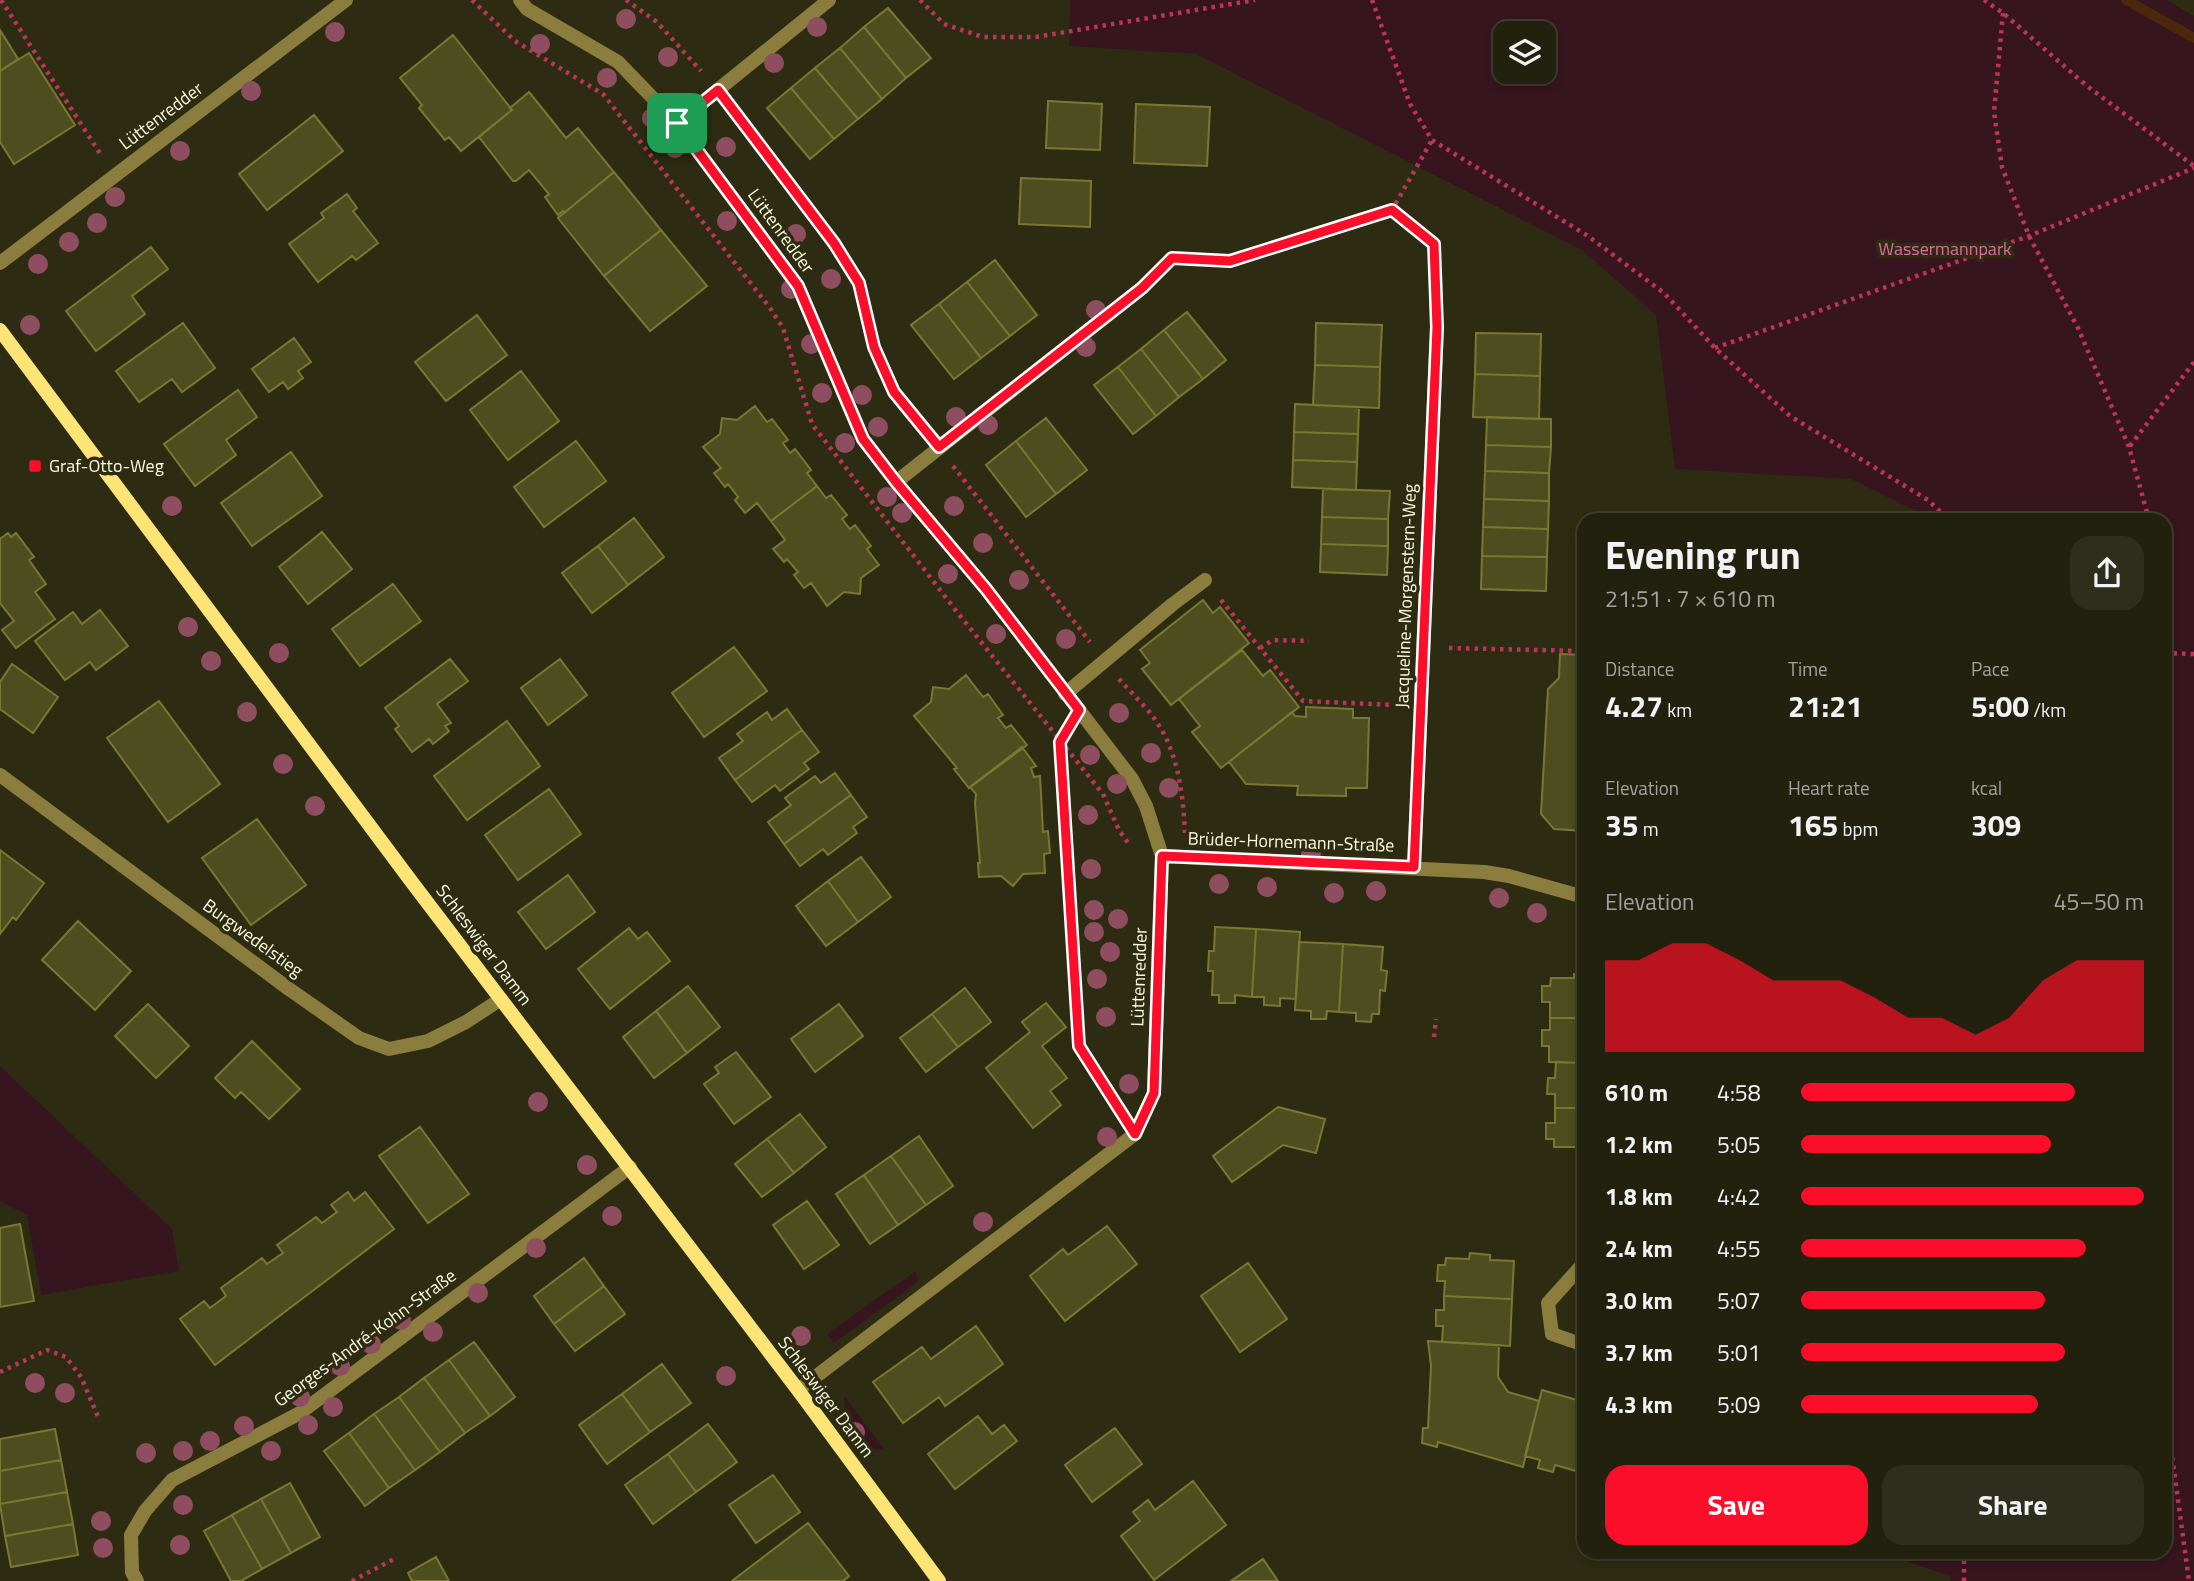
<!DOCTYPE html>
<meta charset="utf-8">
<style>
:root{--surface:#22210e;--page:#2e2e1c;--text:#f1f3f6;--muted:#a2a39e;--line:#3f3e2e;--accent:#fb0e29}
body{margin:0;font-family:"Titillium Web",sans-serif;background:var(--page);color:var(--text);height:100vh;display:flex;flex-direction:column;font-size:26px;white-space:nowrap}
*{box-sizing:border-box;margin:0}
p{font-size:23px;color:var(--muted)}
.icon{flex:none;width:38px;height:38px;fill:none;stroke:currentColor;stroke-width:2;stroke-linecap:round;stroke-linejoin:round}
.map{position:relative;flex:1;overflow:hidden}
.sheet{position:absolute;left:1577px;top:513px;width:595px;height:1046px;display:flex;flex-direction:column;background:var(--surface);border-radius:21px;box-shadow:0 4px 10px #0003,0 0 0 2px var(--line)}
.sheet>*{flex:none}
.controls{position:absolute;left:1493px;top:21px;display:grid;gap:14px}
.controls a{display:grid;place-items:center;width:63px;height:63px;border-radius:14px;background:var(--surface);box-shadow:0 4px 10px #0003,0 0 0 2px var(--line);font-size:35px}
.pin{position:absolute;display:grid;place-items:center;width:60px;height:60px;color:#fff;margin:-30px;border-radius:14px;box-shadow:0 4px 10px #0006}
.round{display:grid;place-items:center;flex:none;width:74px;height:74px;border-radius:21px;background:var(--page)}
.headline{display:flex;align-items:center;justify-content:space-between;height:119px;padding:0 28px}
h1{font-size:38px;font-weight:700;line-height:52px}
.figures{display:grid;grid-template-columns:repeat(3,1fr);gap:10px;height:119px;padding:7px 28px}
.figures div{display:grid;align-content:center}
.figures b{font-size:30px;font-weight:700}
.figures small{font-size:19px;font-weight:400}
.figures p{font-size:19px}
.chart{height:196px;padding:14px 28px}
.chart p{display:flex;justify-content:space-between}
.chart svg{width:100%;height:126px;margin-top:7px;fill:var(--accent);opacity:.7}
.cta{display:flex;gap:14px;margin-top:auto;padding:14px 28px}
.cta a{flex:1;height:80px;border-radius:21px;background:var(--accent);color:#fff;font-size:28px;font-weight:700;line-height:80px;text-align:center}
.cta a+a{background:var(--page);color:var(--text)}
ul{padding:0 28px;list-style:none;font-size:23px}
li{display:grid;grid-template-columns:112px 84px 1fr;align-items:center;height:52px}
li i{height:18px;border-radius:9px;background:var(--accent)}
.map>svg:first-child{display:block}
.green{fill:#37151e;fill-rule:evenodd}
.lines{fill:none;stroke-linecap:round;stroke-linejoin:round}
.stream{stroke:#4b270c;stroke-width:10}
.building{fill:#4d4d1f;stroke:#797831;stroke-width:2}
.path{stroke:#bd3459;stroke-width:4.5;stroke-dasharray:3.5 5;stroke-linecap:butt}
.lane{stroke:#8a7d3e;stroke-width:14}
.street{stroke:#8a7d3e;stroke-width:14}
.secondary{stroke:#fde477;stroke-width:14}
.tree{fill:#8f4e60}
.route-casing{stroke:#fff;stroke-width:14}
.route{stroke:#fb0e29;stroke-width:9}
.poi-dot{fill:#fb0e29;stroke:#2d2c12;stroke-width:2.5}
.labels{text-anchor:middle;stroke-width:7;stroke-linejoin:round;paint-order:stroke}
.street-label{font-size:18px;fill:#fefbde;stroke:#2d2c12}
.park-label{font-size:18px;fill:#df69a0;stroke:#2d2c12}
.poi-label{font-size:18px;fill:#fefbde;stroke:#2d2c12;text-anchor:start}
</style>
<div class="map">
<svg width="2194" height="1581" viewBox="0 0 2194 1581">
<rect width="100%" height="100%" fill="#2d2c12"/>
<path class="green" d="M1070,0H2166L2194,16V1581H1950L1951,1576L1877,1552H2165V520H1934L1851,479L1675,469L1656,315L1582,250L1196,54L1069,46ZM1505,33H1544V72H1505Z
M0,1066L172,1229L179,1271L41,1295L27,1215L0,1201Z
M916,1271L918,1282L834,1343L827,1334Z
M844,1396L884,1449L864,1450L845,1420Z"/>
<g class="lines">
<path class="stream" d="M2126,0L2194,38"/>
</g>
<path class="building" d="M888,8L931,58L906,78L864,27Z
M864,27L906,78L882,99L840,48Z
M0,30L18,59L0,71Z
M453,35L512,110L461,151L449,137L445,140L419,108L422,105L400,78Z
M840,48L882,99L858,119L815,68Z
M29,53L75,125L14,164L0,142V71Z
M815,68L858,119L834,139L791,88Z
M791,88L834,139L810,159L767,108Z
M529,92L566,138L578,128L614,172L564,213L563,211L558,215L545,197L549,194L529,170L516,181H513L479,137L512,110L510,108Z
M1048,101L1102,104L1100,150L1046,148Z
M1136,104L1210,107L1207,166L1134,163Z
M314,115L343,151L267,210L239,174Z
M614,172L661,230L604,276L558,218Z
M1021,178L1091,181L1090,227L1019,224Z
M347,194L357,208L353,211L378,243L356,260L352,256L318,282L289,244L324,218L321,213Z
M661,230L707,286L650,331L604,276Z
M151,247L168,269L132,296L145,314L96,351L66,311Z
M995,260L1037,315L1010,336L967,282Z
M967,282L1010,336L981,358L939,304Z
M939,304L981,358L954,379L911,325Z
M1187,312L1226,360L1203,379L1164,330Z
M477,315L507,355L446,401L415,362Z
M183,323L215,368L182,392L172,379L139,402L116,371Z
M1316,323L1382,325L1380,367L1315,365Z
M1164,330L1203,379L1179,397L1141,349Z
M1476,333L1541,334L1540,376L1475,374Z
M294,338L311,362L298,371L303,378L288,389L283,382L269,392L252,369Z
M1141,349L1179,397L1156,416L1118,367Z
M1315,365L1380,367L1379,408L1313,405Z
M1118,367L1156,416L1133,434L1094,385Z
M521,371L559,421L508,460L470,410Z
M1475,374L1540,376L1539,419L1473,417Z
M238,390L257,417L226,440L236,455L195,486L164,444Z
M1295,404L1359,407L1358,434L1294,432Z
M755,406L767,422L772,419L788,440L783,443L790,453L795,449L811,470L807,473L817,486L771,521L757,503L745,513L735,500L738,497L728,484L725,487L714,473L721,468L703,447L720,434L722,418L737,420Z
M1487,417L1551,419V447L1486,445Z
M1046,418L1087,470L1056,494L1016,441Z
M1294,432L1358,434L1357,462L1293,460Z
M576,441L606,481L544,527L514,487Z
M1016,441L1056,494L1026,517L986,465Z
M1486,445L1551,447L1549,473L1485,471Z
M291,452L322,496L252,546L221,503Z
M1293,460L1357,462L1356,490L1292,487Z
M1485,471L1549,473V501L1484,499Z
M817,486L826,498L831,495L847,515L842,519L850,529L855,525L871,546L867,549L879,565L861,578L860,594L844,592L827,606L811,583L804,588L794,575L798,572L787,559L784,562L773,549L785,540L771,521Z
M1323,489L1390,491L1388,519L1322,517Z
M1484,499L1549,501L1548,529L1483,527Z
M1322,517L1388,519V546L1321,544Z
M634,518L664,557L628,585L598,546Z
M1483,527L1548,529L1547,557L1482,556Z
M322,532L352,569L308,604L279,567Z
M8,533L11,537L16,533L34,557L29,560L46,584L35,592L55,619L16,648L2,630L14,621L0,603V539Z
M1321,544L1388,546L1387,575L1320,572Z
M598,546L628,585L592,613L562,573Z
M1482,556L1547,557L1546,591L1481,589Z
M393,584L421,621L360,666L332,629Z
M1203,600L1213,613L1220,607L1249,643L1171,705L1142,669L1150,663L1140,650Z
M100,610L128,646L96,670L90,662L65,680L35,641L73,612L82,624Z
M734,647L767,691L704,737L672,693Z
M1242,650L1263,676L1270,670L1299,707L1221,768L1192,732L1200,726L1179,699Z
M1560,654L1584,655V831L1554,829L1541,814L1548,689L1559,678Z
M450,659L468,681L437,704L451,723L445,726L449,731L433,744L429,739L412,752L395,729L399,726L385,708Z
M560,659L587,695L548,725L521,688Z
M12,664L58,697L33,733L0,709V682Z
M966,675L983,697L988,694L1003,715L998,718L1006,728L1011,725L1027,745L969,788L954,769L957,768L914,716L931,702L933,687L949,689Z
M159,701L220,784L168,822L107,738Z
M1306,707L1353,709V718H1369L1367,788H1346V796L1297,795L1298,786L1246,784L1229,762L1292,712L1295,716L1306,717Z
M787,709L802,730L735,780L719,758L743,741L737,734L767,712L772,720Z
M507,721L540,766L467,820L434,776Z
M802,730L819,752L804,763L809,769L780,791L775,785L752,802L735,780Z
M1022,747L1036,766L1031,768L1034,777L1040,776L1043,832L1048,831L1050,853L1044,854L1045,873L1023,874L1013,886L1001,876L979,877L978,863H980L975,803L976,794L970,787Z
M835,773L851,795L784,844L768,822L791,805L785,798L815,776L821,783Z
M549,789L581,834L518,880L485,835Z
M851,795L867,817L853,827L857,833L828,855L823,849L800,866L784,844Z
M257,819L306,885L251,925L202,858Z
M0,850L44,883L16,920L13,917L0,934Z
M861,857L891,897L858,922L828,881Z
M568,875L595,912L546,949L518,912Z
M828,881L858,922L826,946L796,906Z
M78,921L131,971L95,1010L42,960Z
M1215,927L1256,929L1252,997L1235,995V1003H1219V995H1212L1213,971H1208L1209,951H1214Z
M629,928L638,939L647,932L670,961L610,1009L578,969Z
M1256,929L1300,932L1296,999L1280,998V1006L1264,1005V997H1252Z
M1299,942L1343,944L1339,1012L1327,1011L1326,1019H1311V1011L1295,1010Z
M1343,944L1383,947L1381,970L1387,971L1385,991L1380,990L1379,1014H1372L1371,1022L1356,1021V1013L1339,1012Z
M1574,974H1584V1018H1550V1002H1542V986H1550L1551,978H1574Z
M688,986L720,1027L687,1053L656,1011Z
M965,988L991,1022L958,1047L932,1014Z
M1046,1003L1066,1027L1042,1046L1067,1078L1050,1091L1061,1105L1033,1128L986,1068L1030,1032L1022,1022Z
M148,1004L189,1046L156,1078L115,1036Z
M839,1004L863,1036L815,1072L791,1039Z
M656,1011L687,1053L654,1078L623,1037Z
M932,1014L958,1047L926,1072L900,1038Z
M1550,1018H1584V1063L1549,1062V1046H1542V1030H1550Z
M252,1041L300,1089L269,1119L241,1092L235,1098L215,1078Z
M736,1052L771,1097L734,1124L704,1084L719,1073L715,1067Z
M1556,1062L1584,1063V1108H1555V1094H1547L1548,1078H1555Z
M1278,1107L1325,1119L1316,1153L1283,1145L1232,1182L1213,1156Z
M1555,1108H1584V1152H1578V1147H1554V1139H1546V1123H1555Z
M800,1114L826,1147L794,1173L767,1139Z
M420,1127L469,1194L428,1223L379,1156Z
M919,1136L953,1186L926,1205L891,1156Z
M767,1139L794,1173L762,1197L735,1164Z
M891,1156L926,1205L898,1225L864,1175Z
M864,1175L898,1225L870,1244L836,1194Z
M348,1192L354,1201L365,1192L394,1229L215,1365L180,1319L204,1301L210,1308L226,1296L221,1288L262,1258L267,1264L283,1253L277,1245L316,1217L322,1223L337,1212L331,1205Z
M807,1201L839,1245L804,1269L773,1225Z
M20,1224L34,1301L0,1307V1228Z
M1107,1226L1137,1264L1065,1321L1030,1276L1063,1249L1068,1255Z
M1470,1253L1490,1255V1260L1514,1261L1512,1299L1444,1296L1445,1281H1437L1438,1265H1445L1446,1258L1469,1259Z
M584,1258L604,1286L554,1324L534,1296Z
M1248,1263L1287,1319L1240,1352L1201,1296Z
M604,1286L625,1314L575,1351L554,1324Z
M1444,1296L1512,1299L1510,1346L1442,1342L1443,1326H1436V1310H1444Z
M976,1326L1003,1364L945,1406L939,1397L903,1423L873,1382L922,1347L931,1359Z
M1428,1341L1499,1345L1498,1377L1508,1392L1539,1401L1523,1467L1438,1442L1437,1447L1422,1443L1423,1428H1428L1431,1366Z
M474,1342L515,1397L490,1416L449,1360Z
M449,1360L490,1416L465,1433L424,1378Z
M662,1364L691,1403L650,1432L622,1394Z
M424,1378L465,1433L440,1452L399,1397Z
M1542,1390L1584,1402V1481H1581L1583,1473L1555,1465L1553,1472L1538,1468L1540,1460L1525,1456Z
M622,1394L650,1432L607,1464L579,1425Z
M399,1397L440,1452L415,1470L374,1414Z
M374,1414L415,1470L389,1488L349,1433Z
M978,1416L992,1434L1004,1425L1017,1441L955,1489L928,1454Z
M708,1424L737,1462L696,1492L668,1454Z
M1115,1428L1142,1464L1092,1502L1065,1465Z
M55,1429L61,1460L0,1471V1439Z
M349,1433L389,1488L365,1506L324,1451Z
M668,1454L696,1492L653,1524L625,1485Z
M61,1460L67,1492L0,1504V1471Z
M773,1475L800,1512L756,1543L729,1505Z
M1193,1481L1226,1525L1154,1580L1121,1536L1140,1521L1133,1512L1148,1500L1155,1510Z
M290,1483L320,1537L291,1553L261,1499Z
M67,1492L73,1524L5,1536L0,1504Z
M261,1499L291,1553L262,1569L232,1515Z
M232,1515L262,1569L241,1581H231L204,1531Z
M808,1523L849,1576L843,1581H732Z
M73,1524L78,1555L11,1567L5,1536Z
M436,1557L449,1581H412L408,1573Z
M1263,1559L1278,1581H1231Z"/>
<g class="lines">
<path class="path" d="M1,0L101,155
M472,0L515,41L603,94L770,308L783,328L812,424L957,612L1103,794L1119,830L1128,843
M626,0L657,22L701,71
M920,0L944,24L983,37H1036L1255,0
M1372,0L1410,104L1432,140L1588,236L1664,293L1715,348L1790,416L1928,500L1949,520
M1984,0L2003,13L2087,86L2194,166
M2003,13L1994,112L2002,167L2029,236L2078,328L2129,447L2149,520
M734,111L834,243L859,283L875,347L894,392L924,429
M1392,210L1434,244L1436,302
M1158,272L1172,258L1230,261L1392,210L1432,140
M1715,348L2029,236L2194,168
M2130,446L2194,362
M953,466L1090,642
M1221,600L1303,701L1395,705
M1260,648L1273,640L1309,641
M1449,648L1584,651
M2165,653L2194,654
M1119,679C1132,694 1148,708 1158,724C1179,756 1183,796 1185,833
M1066,732L1060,742L1079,1046L1119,1108
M1434,1037L1436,1019
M2165,1347L2170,1441L2189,1581
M0,1372L47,1350L66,1357L81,1377L99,1419
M1964,1552V1581
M352,1581L396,1558"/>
<path class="lane" d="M1065,694L1173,604L1205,580"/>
<path class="street" d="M520,0L527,9L618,62L677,123L798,286L863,439L896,482L986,589L1132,779L1146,806L1162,856L1154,1093L1135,1134L798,1390
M677,123L829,0
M0,263L346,0
M896,482L1142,288
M0,775L289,989L359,1038L389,1049L428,1041L466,1022L501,999
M1162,856L1484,872L1509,876L1584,897
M1414,867L1437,327
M1584,1263L1548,1303L1552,1334L1584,1345
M137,1581L132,1572L131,1535L145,1511L172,1480L300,1413L630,1167"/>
<path class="secondary" d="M0,330L411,881L798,1390L939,1581"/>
</g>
<g class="tree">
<circle cx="626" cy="19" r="10"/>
<circle cx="817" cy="27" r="10"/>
<circle cx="335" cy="32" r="10"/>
<circle cx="540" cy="44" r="10"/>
<circle cx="668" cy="57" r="10"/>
<circle cx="774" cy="63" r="10"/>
<circle cx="607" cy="78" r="10"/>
<circle cx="251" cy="91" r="10"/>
<circle cx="652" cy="118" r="10"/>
<circle cx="726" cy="147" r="10"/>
<circle cx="675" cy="148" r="10"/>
<circle cx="180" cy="151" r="10"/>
<circle cx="115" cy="197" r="10"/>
<circle cx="727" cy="221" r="10"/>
<circle cx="97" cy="223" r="10"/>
<circle cx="796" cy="234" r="10"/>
<circle cx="69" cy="242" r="10"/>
<circle cx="38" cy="264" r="10"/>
<circle cx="831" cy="279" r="10"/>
<circle cx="791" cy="289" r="10"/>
<circle cx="1096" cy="310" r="10"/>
<circle cx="30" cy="325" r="10"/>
<circle cx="811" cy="344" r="10"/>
<circle cx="1086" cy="347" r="10"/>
<circle cx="822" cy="393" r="10"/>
<circle cx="862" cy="395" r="10"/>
<circle cx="956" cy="417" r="10"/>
<circle cx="988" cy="425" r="10"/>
<circle cx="878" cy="427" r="10"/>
<circle cx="845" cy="443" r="10"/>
<circle cx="887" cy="497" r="10"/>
<circle cx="172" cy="506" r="10"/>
<circle cx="954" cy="506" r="10"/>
<circle cx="902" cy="513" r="10"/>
<circle cx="983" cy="543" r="10"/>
<circle cx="948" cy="574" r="10"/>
<circle cx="1019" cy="580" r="10"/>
<circle cx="188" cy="627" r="10"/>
<circle cx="996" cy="634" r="10"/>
<circle cx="1066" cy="639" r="10"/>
<circle cx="279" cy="653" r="10"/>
<circle cx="211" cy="661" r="10"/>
<circle cx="247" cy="712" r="10"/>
<circle cx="1119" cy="713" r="10"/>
<circle cx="1151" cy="753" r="10"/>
<circle cx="1090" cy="755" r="10"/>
<circle cx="283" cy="764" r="10"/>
<circle cx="1117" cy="784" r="10"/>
<circle cx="1169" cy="788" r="10"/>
<circle cx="315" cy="806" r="10"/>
<circle cx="1088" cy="815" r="10"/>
<circle cx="1311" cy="854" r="10"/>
<circle cx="1091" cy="869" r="10"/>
<circle cx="1219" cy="884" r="10"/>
<circle cx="1267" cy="887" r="10"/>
<circle cx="1376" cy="891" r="10"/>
<circle cx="1334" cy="893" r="10"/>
<circle cx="1499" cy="898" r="10"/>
<circle cx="1094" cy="910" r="10"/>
<circle cx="1537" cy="913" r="10"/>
<circle cx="1118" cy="919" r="10"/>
<circle cx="1094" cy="932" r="10"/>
<circle cx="1110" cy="952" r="10"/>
<circle cx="1097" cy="979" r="10"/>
<circle cx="1106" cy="1017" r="10"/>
<circle cx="1129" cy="1084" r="10"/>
<circle cx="538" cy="1102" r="10"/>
<circle cx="1107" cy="1137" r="10"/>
<circle cx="587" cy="1165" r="10"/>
<circle cx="612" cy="1216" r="10"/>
<circle cx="983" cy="1222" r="10"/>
<circle cx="536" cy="1248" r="10"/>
<circle cx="478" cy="1293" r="10"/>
<circle cx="401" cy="1320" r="10"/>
<circle cx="433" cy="1332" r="10"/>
<circle cx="801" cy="1336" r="10"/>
<circle cx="371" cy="1344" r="10"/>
<circle cx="340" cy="1366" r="10"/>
<circle cx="726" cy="1376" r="10"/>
<circle cx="35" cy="1383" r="10"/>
<circle cx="65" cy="1393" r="10"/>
<circle cx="300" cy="1397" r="10"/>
<circle cx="333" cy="1407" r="10"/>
<circle cx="308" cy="1425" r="10"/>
<circle cx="244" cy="1426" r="10"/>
<circle cx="855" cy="1432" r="10"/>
<circle cx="210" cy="1441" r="10"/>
<circle cx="183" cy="1451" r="10"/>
<circle cx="271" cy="1451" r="10"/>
<circle cx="146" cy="1453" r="10"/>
<circle cx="183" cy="1505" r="10"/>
<circle cx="101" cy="1521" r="10"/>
<circle cx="180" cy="1545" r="10"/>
<circle cx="103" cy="1548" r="10"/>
</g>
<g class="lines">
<defs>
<path id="route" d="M718,90L834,243L859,283L874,347L894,392L939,447L1142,288L1172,258L1230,261L1392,210L1434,244L1437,327L1414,867L1162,856L1154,1093L1135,1134L1079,1046L1060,742L1079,710L986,589L896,482L863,439L798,286L677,123Z"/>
</defs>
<use href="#route" class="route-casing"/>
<use href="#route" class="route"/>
</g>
<rect class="poi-dot" x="28" y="459" width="14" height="14" rx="3.5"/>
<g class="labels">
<g class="street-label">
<text transform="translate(161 116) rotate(-37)" y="6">Lüttenredder</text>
<text transform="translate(781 231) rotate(54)" y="6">Lüttenredder</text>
<text transform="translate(1406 596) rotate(-88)" y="6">Jacqueline-Morgenstern-Weg</text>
<text transform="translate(1291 842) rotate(2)" y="6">Brüder-Hornemann-Straße</text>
<text transform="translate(253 938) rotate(36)" y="6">Burgwedelstieg</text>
<text transform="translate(484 945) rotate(53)" y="6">Schleswiger Damm</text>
<text transform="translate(1139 977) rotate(-88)" y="6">Lüttenredder</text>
<text transform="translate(365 1338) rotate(-36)" y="6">Georges-André-Kohn-Straße</text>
<text transform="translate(826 1397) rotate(53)" y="6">Schleswiger Damm</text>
</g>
<g class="park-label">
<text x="1945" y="255">Wassermannpark</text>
</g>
<g class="poi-label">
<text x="49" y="472">Graf-Otto-Weg</text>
</g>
</g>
</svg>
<div class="controls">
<a><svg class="icon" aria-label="layers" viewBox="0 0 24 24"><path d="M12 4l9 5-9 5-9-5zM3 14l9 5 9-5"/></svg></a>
</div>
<div class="pin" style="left:677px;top:123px;background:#1e9e55"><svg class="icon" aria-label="arrive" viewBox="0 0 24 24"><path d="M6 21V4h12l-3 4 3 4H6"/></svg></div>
<section class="sheet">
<div class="headline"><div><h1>Evening run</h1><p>21:51 · 7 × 610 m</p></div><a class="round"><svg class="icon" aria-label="share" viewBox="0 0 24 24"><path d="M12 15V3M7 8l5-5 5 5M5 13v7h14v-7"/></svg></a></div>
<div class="figures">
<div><p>Distance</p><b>4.27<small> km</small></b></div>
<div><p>Time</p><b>21:21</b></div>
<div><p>Pace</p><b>5:00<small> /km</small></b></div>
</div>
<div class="figures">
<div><p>Elevation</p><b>35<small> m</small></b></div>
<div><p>Heart rate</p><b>165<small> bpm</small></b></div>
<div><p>kcal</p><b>309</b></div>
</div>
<div class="chart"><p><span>Elevation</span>45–50 m</p>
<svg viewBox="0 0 160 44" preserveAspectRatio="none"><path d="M0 44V12L10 12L20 6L30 6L40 12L50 19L60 19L70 19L80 25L90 32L100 32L110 38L120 32L130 19L140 12L150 12L160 12V44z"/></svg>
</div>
<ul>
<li><b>610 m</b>4:58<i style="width:80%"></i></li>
<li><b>1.2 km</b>5:05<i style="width:73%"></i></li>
<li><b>1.8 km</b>4:42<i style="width:100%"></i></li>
<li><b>2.4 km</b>4:55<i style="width:83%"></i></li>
<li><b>3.0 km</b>5:07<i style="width:71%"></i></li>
<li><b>3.7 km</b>5:01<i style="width:77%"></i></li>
<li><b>4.3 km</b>5:09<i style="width:69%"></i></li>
</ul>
<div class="cta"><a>Save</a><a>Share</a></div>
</section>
</div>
